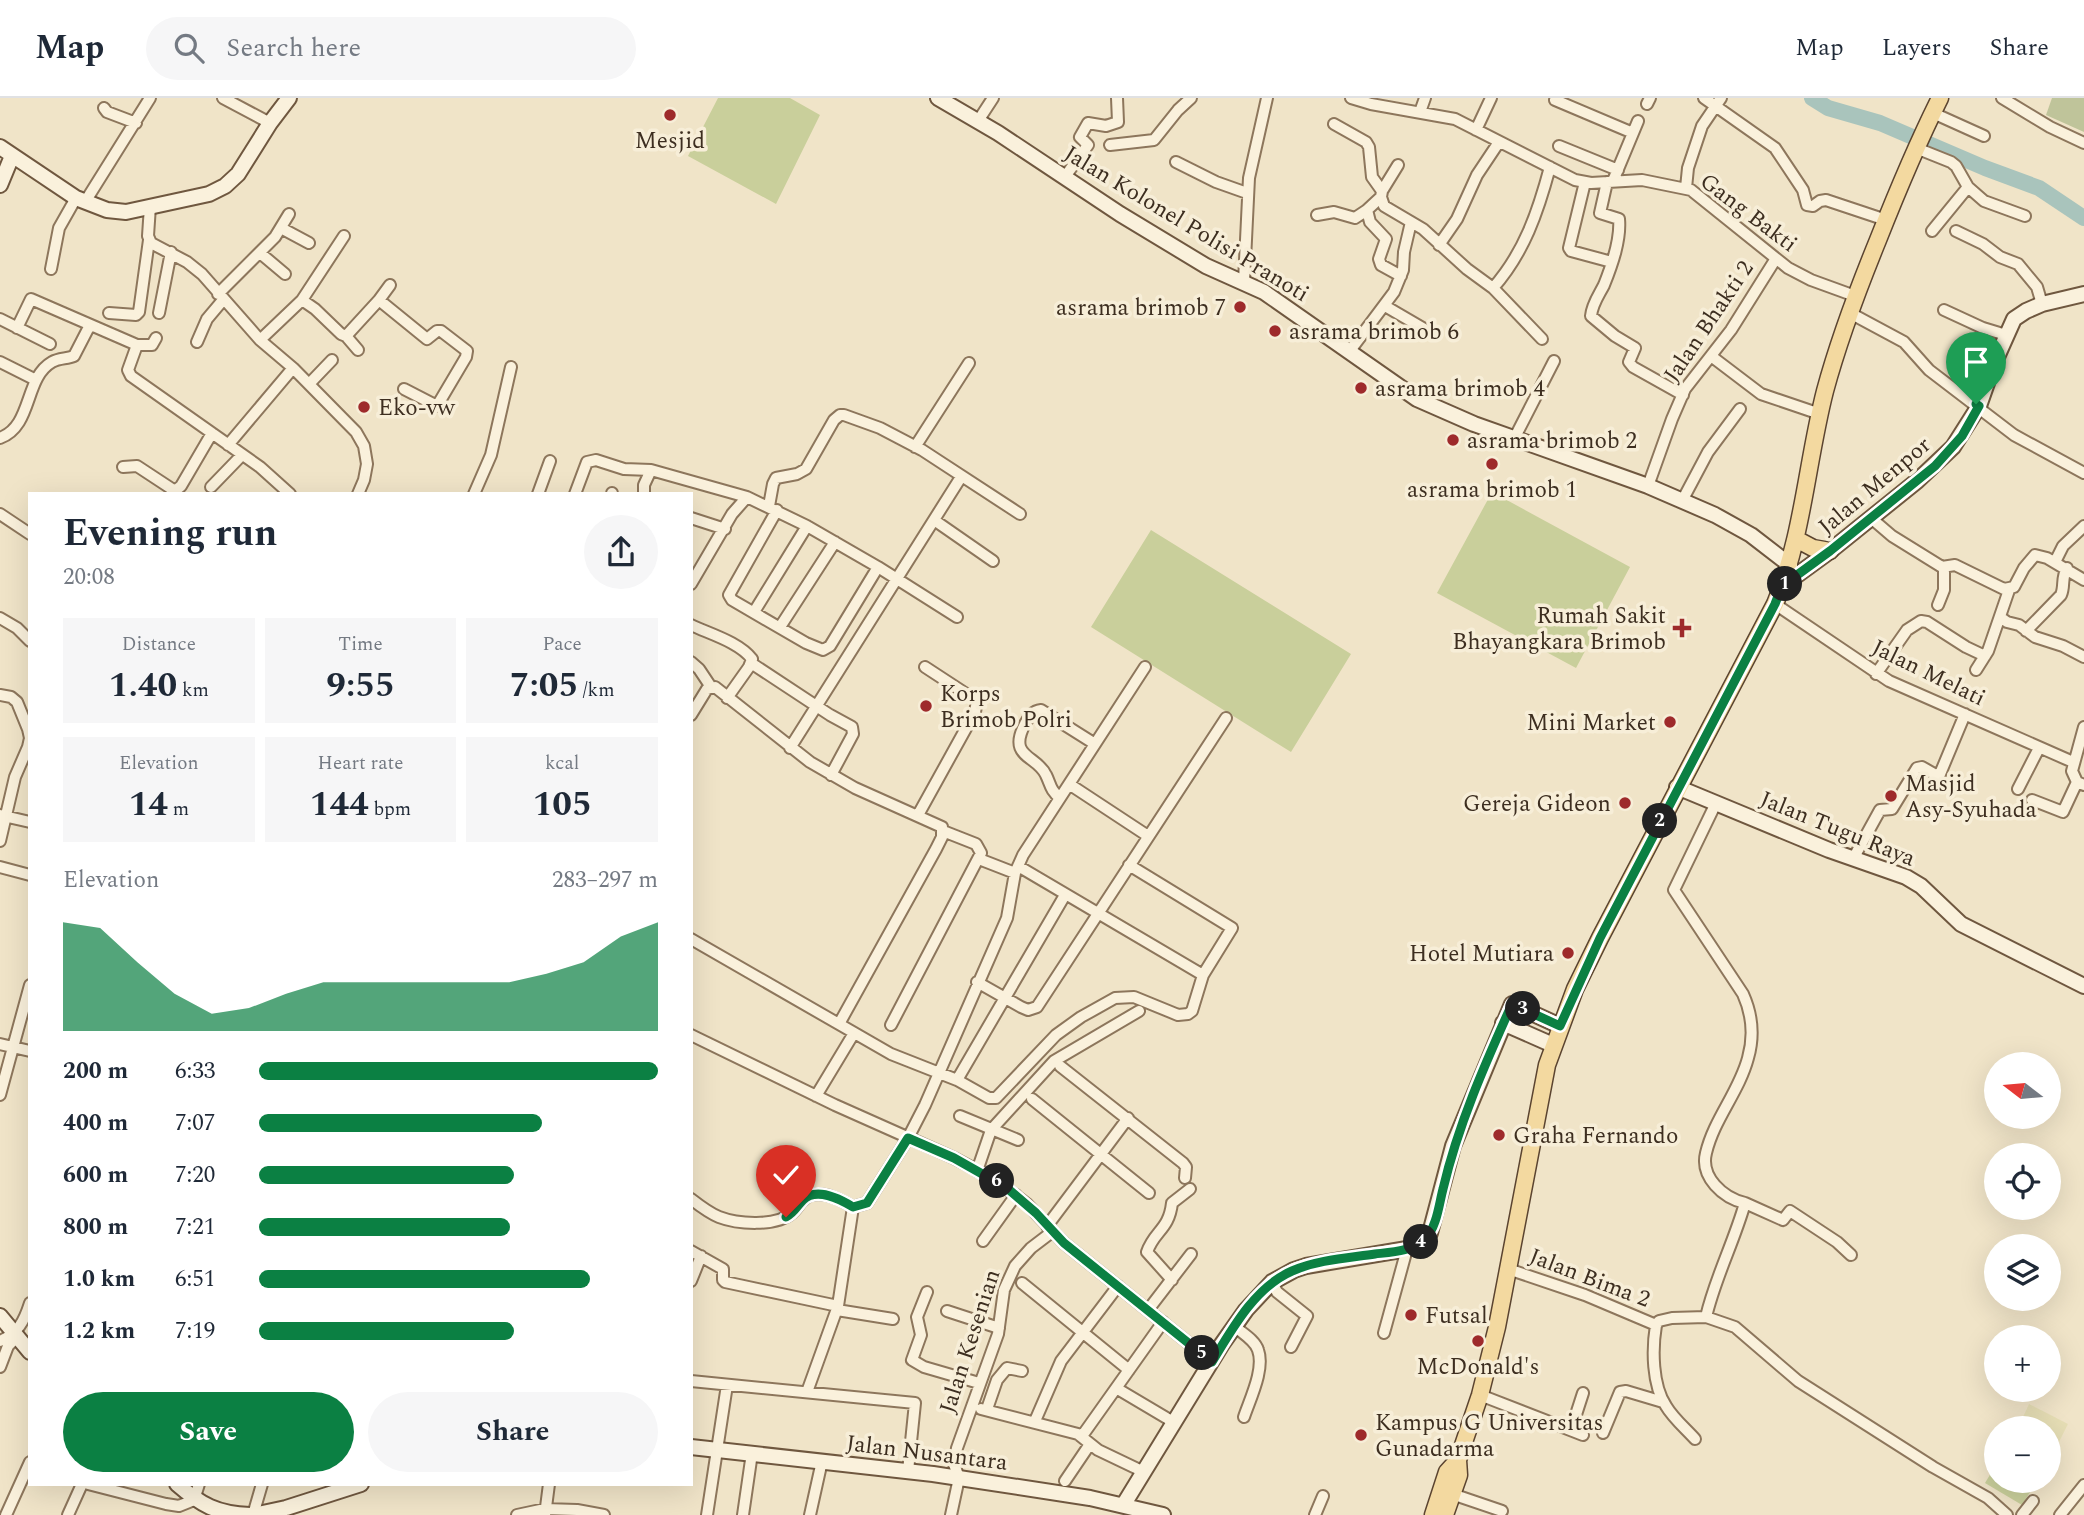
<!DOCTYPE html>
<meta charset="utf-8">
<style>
:root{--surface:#fff;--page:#f6f6f7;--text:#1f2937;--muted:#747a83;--line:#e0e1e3;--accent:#0b8043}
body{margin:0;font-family:Spectral,serif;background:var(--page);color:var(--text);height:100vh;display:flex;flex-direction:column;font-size:26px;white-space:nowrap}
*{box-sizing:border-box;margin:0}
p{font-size:23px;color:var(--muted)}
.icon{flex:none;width:38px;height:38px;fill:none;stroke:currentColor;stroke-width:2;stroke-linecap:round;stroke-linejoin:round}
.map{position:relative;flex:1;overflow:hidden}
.side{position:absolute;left:28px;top:394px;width:665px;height:994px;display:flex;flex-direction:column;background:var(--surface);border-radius:0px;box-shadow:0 7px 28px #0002}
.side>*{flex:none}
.needle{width:46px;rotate:286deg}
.fabs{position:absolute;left:1984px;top:954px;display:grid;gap:14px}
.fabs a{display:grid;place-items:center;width:77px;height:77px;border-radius:50%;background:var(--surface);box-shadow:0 7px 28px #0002;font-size:35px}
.pin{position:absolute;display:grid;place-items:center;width:60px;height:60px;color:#fff;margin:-72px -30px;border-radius:50% 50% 50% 0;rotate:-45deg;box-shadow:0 0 7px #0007}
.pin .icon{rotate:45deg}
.km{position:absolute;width:35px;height:35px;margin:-18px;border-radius:50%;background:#222;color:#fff;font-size:19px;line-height:35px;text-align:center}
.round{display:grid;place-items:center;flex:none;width:74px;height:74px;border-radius:37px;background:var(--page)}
.overview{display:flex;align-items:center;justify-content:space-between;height:119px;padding:0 35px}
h1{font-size:38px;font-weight:700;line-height:52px}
.metrics{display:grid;grid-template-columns:repeat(3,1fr);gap:10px;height:119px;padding:7px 35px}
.metrics div{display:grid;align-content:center;border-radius:0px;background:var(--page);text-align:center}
.metrics b{font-size:35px;font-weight:700}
.metrics small{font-size:19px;font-weight:400}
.metrics p{font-size:19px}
.chart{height:196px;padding:14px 35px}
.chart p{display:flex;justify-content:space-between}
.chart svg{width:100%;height:126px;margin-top:7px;fill:var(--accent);opacity:.7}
.button{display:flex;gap:14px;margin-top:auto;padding:14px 35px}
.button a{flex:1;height:80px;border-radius:42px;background:var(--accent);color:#fff;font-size:28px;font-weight:700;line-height:80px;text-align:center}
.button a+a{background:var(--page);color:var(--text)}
ul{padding:0 35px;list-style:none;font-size:23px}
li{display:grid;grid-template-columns:112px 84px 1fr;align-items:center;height:52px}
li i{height:18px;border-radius:9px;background:var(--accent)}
header{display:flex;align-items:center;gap:42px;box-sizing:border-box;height:98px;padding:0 35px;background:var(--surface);border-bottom:2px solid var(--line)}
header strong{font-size:33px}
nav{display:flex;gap:38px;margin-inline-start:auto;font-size:24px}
.search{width:490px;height:63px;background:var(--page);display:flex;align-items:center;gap:18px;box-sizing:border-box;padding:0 24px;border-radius:38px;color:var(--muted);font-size:26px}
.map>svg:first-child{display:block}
.farmland{fill:#e6deb5}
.green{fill:#c9cf9b}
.cemetery{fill:#bfc49a}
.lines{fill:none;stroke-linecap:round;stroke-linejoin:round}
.river{stroke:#a9c4bc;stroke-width:16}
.street-casing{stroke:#8d765c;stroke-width:14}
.secondary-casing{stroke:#6f573f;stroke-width:18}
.primary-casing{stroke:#5b4430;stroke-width:19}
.street{stroke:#faf1dc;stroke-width:10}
.secondary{stroke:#faf1dc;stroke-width:14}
.primary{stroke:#f3d9a0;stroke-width:16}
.route-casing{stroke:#fff;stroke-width:14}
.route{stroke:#0b8043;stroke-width:9}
.poi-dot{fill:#9e2a2b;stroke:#f7eed8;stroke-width:2.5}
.labels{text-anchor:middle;stroke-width:7;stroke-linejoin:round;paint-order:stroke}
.poi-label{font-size:23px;fill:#3d2e20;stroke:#f7eed8;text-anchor:start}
.street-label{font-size:23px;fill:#3d2e20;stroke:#f7eed8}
</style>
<header>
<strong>Map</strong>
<div class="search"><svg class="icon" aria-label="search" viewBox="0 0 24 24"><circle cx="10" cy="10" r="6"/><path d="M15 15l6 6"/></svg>Search here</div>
<nav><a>Map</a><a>Layers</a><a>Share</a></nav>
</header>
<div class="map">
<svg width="2084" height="1417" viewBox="0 0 2084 1417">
<rect width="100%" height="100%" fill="#f0e4c8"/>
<path class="farmland" d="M2029,1306L2068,1326L2054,1354L2049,1351V1330H2018Z"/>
<path class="green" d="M718,0H790L820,17L776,106L688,58Z
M1492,394L1630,469L1576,570L1437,495Z
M1151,432L1351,556L1291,654L1091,529Z
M1997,1365V1382L2037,1383L2022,1407L1985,1385Z"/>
<path class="cemetery" d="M2052,0H2084V34L2046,17Z"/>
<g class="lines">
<path class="river" d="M1812,0L1828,10L1880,25L1985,70L2039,90L2084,120"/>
<defs>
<path id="street" d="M223,0L270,25
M1351,0L1371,6L1455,21L1575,82L1591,85L1642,82L1691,92L1788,170L1811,182L1855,198
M1704,0L1775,50L1803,92L1807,107L1813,108L1820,103L1826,102L1886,122
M2002,0L2050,29L2084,45
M1555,2L1633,35
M1647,6L1650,0
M104,10L107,14L136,25
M1420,14L1425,0
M1933,15L1984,38
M978,23L993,0
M1334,26L1366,44L1369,49L1372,79L1382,93L1381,99L1367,112L1370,124L1386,141L1379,161L1381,167L1401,178
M1476,32L1491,0
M1110,47L1154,42L1178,12L1191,0
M1559,48L1618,72
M1916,50L1951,64L1956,68L1968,89L1984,103L2025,118
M1176,64L1216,84L1247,95
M1064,80L1088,47L1080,39L1088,25L1106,28L1118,24L1117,0
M1613,83L1638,23
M1585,84L1569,150L1571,153L1608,163
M1607,84L1600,115L1619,121C1621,142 1612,167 1604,187C1599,197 1592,206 1591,218L1615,238L1635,250L1629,264L1633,269L1683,297
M1686,90L1688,70L1702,28L1721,0
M1382,93L1398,67
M1381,99L1384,108L1423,131L1467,171L1493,190L1542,241
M85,104L150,0
M150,108L148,138L151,145L187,164L202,176L260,242L293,270L356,334L364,348L367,366L364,382L358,396
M1317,117L1334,114L1355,120L1367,112
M281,130L309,145
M1932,133L1968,89
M1956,133L1983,146L2000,159L2018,166L2037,189L2042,206
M1439,147L1457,121L1477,77L1499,44
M260,155L285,176
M51,171L59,130L76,100
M1244,183L1249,80L1267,0
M1493,190C1524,155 1538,114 1550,69
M218,196L275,139L289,116
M302,202L344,138
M379,202L390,187
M1385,208L1433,236
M1944,212L1983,230L2006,237
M109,215L136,217L139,214L149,142
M159,215L171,154
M1850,215L1904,244L1929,272L2014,337L2084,375
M0,221L50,246
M17,230L31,201L137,247H152L156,240
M346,238L358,252
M260,242L302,202L315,211L341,236L346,238L379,202L427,241L437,233H441L467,253L466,259L437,308L404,291
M197,244L207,221L223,202
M137,247L128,272L131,278L260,369L290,396
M1349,254L1394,194L1403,172L1404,154L1411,124
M1711,258L1761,296L1820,316
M0,264L36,282
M309,286L332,262
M0,340C33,328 24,280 52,264C59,260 67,261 74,258L90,227
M1514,341L1554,263
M228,347L293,270
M915,349L969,265
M123,369L137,368L175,393
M1648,388L1672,321L1685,291L1731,232L1775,162
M211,389L242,357
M171,396L181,388L212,335
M474,396L491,357L511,269
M538,396L550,363
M575,396L587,364L596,362L624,371L651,372L747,399
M612,396V395
M644,396V387L651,372
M1682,403L1708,354L1740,311
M769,408L773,386L776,380L797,376L806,371L834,322L840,317H844L880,330L922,352L1020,416
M777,412L729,497L732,502L806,545L823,552L830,548L878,469
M0,416L30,436
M691,420L725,431
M1871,420L1892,438L1942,469L1955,467L2004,491L2014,489L2024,470L2035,457L2047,460L2084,482
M934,422L993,463
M2055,464L2063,448L2084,428
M691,486L732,416L747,399L807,428L878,469L957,519
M1775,506L1889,583L2073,664
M1938,507L1944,492V470
M754,514L807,428
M2000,519L2007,524L2019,527L2035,539L2063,548L2084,559
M0,520L17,530L30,543
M691,527C710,536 739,544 752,561L749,569L727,600
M780,529L835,444
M2026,533L2061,497C2065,488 2061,480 2067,470
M691,564L699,571L711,589
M751,565L830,617L852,629L853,636L831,677
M1976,572L1988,553L2009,492
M1876,576L1907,532L1921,523L1927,524L1966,549L1985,558
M0,597L11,599L17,604L28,631L30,640L28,649L15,679L0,743
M691,617L707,591L715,589L810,664L855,690L942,729V739L936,751L839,926
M2084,629L2072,673L2077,684L2084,687
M790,650L961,379
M1069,686L1148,738
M2018,691L2039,650
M1060,700C1050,692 1051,687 1046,677C1037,657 1007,660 1025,626C1029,619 1032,613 1041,612L1095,646
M2032,702L2063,714L2077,684
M0,717L30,724
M918,717L975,614L977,603L925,569
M979,761L1015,775
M1853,761L1880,712L1892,711L1917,670L1922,669L1936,677L1940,676L1965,616
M1018,768L1203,877
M0,769L30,777
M691,841L891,956L957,982L989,1000H996L1056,937L1081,919L1115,900L1134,899L1178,917L1188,916L1192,913L1203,877L1232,830L1129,767
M977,884L1021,909L1028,912L1037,909L1226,620
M891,927L981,755L976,746L943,733
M691,937L835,1007L954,1060L997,1083L1027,1106L1064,1145L1212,1264
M0,946L30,953
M1060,968L1183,1065L1186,1069L1185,1080
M957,982L1065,797
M0,997L30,887
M816,998L854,935
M1032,1001L1149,1095
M960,1018L1018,1042
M977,1073L991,1032L1054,963L1139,913
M691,1101C700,1108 709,1115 719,1119C737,1126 776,1129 792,1115C799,1109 802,1099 812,1097C826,1094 841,1102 853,1109L867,1105L908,1040L925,1007L1007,820L1015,775L1023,757L1145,569
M1745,1105L1783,1122L1790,1113L1837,1144L1851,1157
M1047,1128L1128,1020
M983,1143L1016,1097
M691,1153L723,1171V1182L725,1184L838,1208
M1508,1171L1585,1197L1656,1227
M1172,1182L1147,1154C1154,1133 1169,1132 1172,1105L1190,1091
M691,1183L701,1158
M1272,1184L1277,1194L1307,1218L1291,1249
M1022,1185L1129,1272
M927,1194L917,1219L921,1237L912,1262L924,1269L979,1285
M837,1212L893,1221
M1148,1212L1191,1156
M947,1213L999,1230
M1706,1219C1715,1180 1734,1144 1745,1105C1723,1100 1700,1079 1706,1055C1714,1021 1739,994 1748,960C1754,939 1752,916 1743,896L1674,792L1716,705
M1234,1228C1242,1235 1255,1242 1258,1252C1265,1271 1250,1301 1244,1319
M1384,1235L1407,1151
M0,1243C18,1235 24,1224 30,1205
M0,1269L8,1248L17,1239
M691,1283L915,1305L908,1373
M1116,1290L1175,1325
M807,1294L838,1208L853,1109
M1480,1297L1583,1337
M981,1311L1078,1336L1098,1352L1144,1374
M987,1311L997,1282L1007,1270L1022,1273
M1035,1323L1061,1263L1118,1188
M1571,1332L1583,1295
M1603,1335L1620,1294L1626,1293L1663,1304
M1082,1338L1163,1224
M1695,1341C1685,1330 1673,1320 1666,1308C1652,1287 1652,1251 1656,1227L1659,1223L1672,1220L1706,1219L1735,1229L1798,1283L1933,1369L1988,1400L2007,1417
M1065,1383L1090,1346
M88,1386L166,1406L179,1408L194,1402L199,1386
M1452,1396L1502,1413
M6,1417L30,1364
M68,1417L82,1386
M253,1417L262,1386
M517,1417L545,1411L577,1412L604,1417
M545,1417L549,1386
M707,1417L727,1287
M743,1417L752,1355
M810,1417L822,1363
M951,1417L959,1380L954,1366L957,1350L998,1236L1004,1192L1015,1168L1031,1150L1052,1134
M1315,1417L1323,1398
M2022,1417L2033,1403
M2060,1417L2084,1387"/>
<path id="secondary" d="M938,0L998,35L1120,116L1206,168L1264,194L1417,301L1474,326L1648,388L1715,417L1751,437L1790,467
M0,49L76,100L107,112L126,114L209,96L225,88L238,76L270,25L289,0
M0,87L12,58
M1782,488L1830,453L1917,383L1953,349L1979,308L1993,268L2014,221L2026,213L2042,206L2084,196
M1677,689L1829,752L1906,779L1921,788L1961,826L2084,888
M1503,925L1553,947
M0,1218L30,1254
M691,1349L933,1376L1090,1400L1163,1417
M177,1386C201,1407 217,1416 250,1417
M1124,1406L1222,1246L1246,1212L1272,1184L1294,1172L1306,1168L1407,1151L1424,1142L1430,1135L1453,1048L1512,906L1560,928
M254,1417L286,1410L361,1386"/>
<path id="primary" d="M1796,441L1813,450L1830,453
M1433,1417L1447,1374L1458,1362
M1445,1417L1459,1377L1458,1362L1480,1297L1497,1229L1547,967L1575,891L1600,840L1775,506C1803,438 1807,363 1825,293C1839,241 1858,191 1878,142C1897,94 1917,46 1940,0"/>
</defs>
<use href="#street" class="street-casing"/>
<use href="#secondary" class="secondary-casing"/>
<use href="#primary" class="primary-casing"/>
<use href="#street" class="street"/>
<use href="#secondary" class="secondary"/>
<use href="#primary" class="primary"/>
</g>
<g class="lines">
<defs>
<path id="route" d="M786,1119C794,1115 797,1108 803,1102C816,1089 840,1101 853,1109L867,1105L908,1040L954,1060L1007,1090L1036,1115L1064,1145L1212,1264C1232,1231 1255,1189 1292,1173C1317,1162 1348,1160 1375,1156C1392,1154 1413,1153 1425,1141C1437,1129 1439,1106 1443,1091C1458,1027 1485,966 1512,906L1560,928L1600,840L1775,506L1782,488L1830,453L1935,368L1962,338L1979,308L1976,306"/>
</defs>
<use href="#route" class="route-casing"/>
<use href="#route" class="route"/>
</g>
<g class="poi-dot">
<circle cx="670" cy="17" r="7"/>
<circle cx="1240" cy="209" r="7"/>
<circle cx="1275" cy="233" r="7"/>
<circle cx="1361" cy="290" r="7"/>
<circle cx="364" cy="309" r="7"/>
<circle cx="1453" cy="342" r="7"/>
<circle cx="1492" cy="366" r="7"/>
<path d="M1678.5 519.5h7v7h7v7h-7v7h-7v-7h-7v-7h7z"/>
<circle cx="926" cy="608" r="7"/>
<circle cx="1670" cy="624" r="7"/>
<circle cx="1891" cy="698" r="7"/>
<circle cx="1625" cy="705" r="7"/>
<circle cx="1568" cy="855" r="7"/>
<circle cx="1499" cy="1037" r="7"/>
<circle cx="1411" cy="1217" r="7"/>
<circle cx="1478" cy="1243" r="7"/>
<circle cx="1361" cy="1337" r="7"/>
</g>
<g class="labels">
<g class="poi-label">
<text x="670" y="50" text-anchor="middle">Mesjid</text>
<text x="1226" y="217" text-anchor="end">asrama brimob 7</text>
<text x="1289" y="241">asrama brimob 6</text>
<text x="1375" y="298">asrama brimob 4</text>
<text x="378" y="317">Eko-vw</text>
<text x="1467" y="350">asrama brimob 2</text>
<text x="1492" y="399" text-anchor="middle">asrama brimob 1</text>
<text x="1666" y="525" text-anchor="end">Rumah Sakit<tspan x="1666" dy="26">Bhayangkara Brimob</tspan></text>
<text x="940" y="603">Korps<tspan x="940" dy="26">Brimob Polri</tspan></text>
<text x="1656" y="632" text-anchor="end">Mini Market</text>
<text x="1905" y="693">Masjid<tspan x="1905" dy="26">Asy-Syuhada</tspan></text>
<text x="1611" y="713" text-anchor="end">Gereja Gideon</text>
<text x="1554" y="863" text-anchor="end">Hotel Mutiara</text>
<text x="1513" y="1045">Graha Fernando</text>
<text x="1425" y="1225">Futsal</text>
<text x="1478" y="1276" text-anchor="middle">McDonald's</text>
<text x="1375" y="1332">Kampus G Universitas<tspan x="1375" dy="26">Gunadarma</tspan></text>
</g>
<g class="street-label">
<text transform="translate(1749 114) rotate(37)" y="8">Gang Bakti</text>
<text transform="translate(1187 125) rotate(31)" y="8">Jalan Kolonel Polisi Pranoti</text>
<text transform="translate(1708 223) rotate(-56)" y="8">Jalan Bhakti 2</text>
<text transform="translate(1874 387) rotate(-40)" y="8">Jalan Menpor</text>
<text transform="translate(1929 574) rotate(26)" y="8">Jalan Melati</text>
<text transform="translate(1838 730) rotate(22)" y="8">Jalan Tugu Raya</text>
<text transform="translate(1590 1179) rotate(21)" y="8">Jalan Bima 2</text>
<text transform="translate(969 1243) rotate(-72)" y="8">Jalan Kesenian</text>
<text transform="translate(927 1354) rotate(7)" y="8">Jalan Nusantara</text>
</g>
</g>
</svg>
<div class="fabs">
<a><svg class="needle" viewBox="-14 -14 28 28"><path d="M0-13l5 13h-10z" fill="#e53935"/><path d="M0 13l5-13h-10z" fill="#747a83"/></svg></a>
<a><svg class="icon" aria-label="locate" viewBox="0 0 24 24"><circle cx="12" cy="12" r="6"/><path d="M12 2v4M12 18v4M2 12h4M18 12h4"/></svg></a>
<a><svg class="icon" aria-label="layers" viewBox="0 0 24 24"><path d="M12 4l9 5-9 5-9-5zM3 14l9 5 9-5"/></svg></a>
<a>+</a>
<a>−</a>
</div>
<div class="pin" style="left:1976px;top:306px;background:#1e9e55"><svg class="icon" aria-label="arrive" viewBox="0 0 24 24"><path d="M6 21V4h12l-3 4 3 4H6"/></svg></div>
<div class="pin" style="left:786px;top:1119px;background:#d93025"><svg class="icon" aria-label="check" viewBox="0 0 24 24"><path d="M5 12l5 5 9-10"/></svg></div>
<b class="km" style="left:1785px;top:486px">1</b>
<b class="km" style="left:1660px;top:723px">2</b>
<b class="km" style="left:1523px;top:911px">3</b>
<b class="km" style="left:1421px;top:1144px">4</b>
<b class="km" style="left:1202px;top:1255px">5</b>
<b class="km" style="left:997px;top:1083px">6</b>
<section class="side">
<div class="overview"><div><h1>Evening run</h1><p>20:08</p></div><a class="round"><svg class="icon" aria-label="share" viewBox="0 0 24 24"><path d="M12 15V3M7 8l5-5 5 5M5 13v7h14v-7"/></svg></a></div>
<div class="metrics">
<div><p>Distance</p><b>1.40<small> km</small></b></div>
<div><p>Time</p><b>9:55</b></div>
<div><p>Pace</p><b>7:05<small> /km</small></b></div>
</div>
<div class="metrics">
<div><p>Elevation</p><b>14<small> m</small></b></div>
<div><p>Heart rate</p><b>144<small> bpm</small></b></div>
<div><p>kcal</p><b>105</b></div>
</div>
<div class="chart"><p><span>Elevation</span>283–297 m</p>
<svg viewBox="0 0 160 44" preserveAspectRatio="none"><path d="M0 44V6L10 8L20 20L30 31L40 38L50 36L60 31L70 27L80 27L90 27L100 27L110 27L120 27L130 24L140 20L150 11L160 6V44z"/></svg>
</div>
<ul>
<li><b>200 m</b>6:33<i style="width:100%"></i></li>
<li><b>400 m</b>7:07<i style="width:71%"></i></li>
<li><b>600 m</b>7:20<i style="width:64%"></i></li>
<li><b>800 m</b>7:21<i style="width:63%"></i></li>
<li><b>1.0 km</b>6:51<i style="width:83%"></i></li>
<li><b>1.2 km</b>7:19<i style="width:64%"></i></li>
</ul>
<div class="button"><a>Save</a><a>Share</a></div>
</section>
</div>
